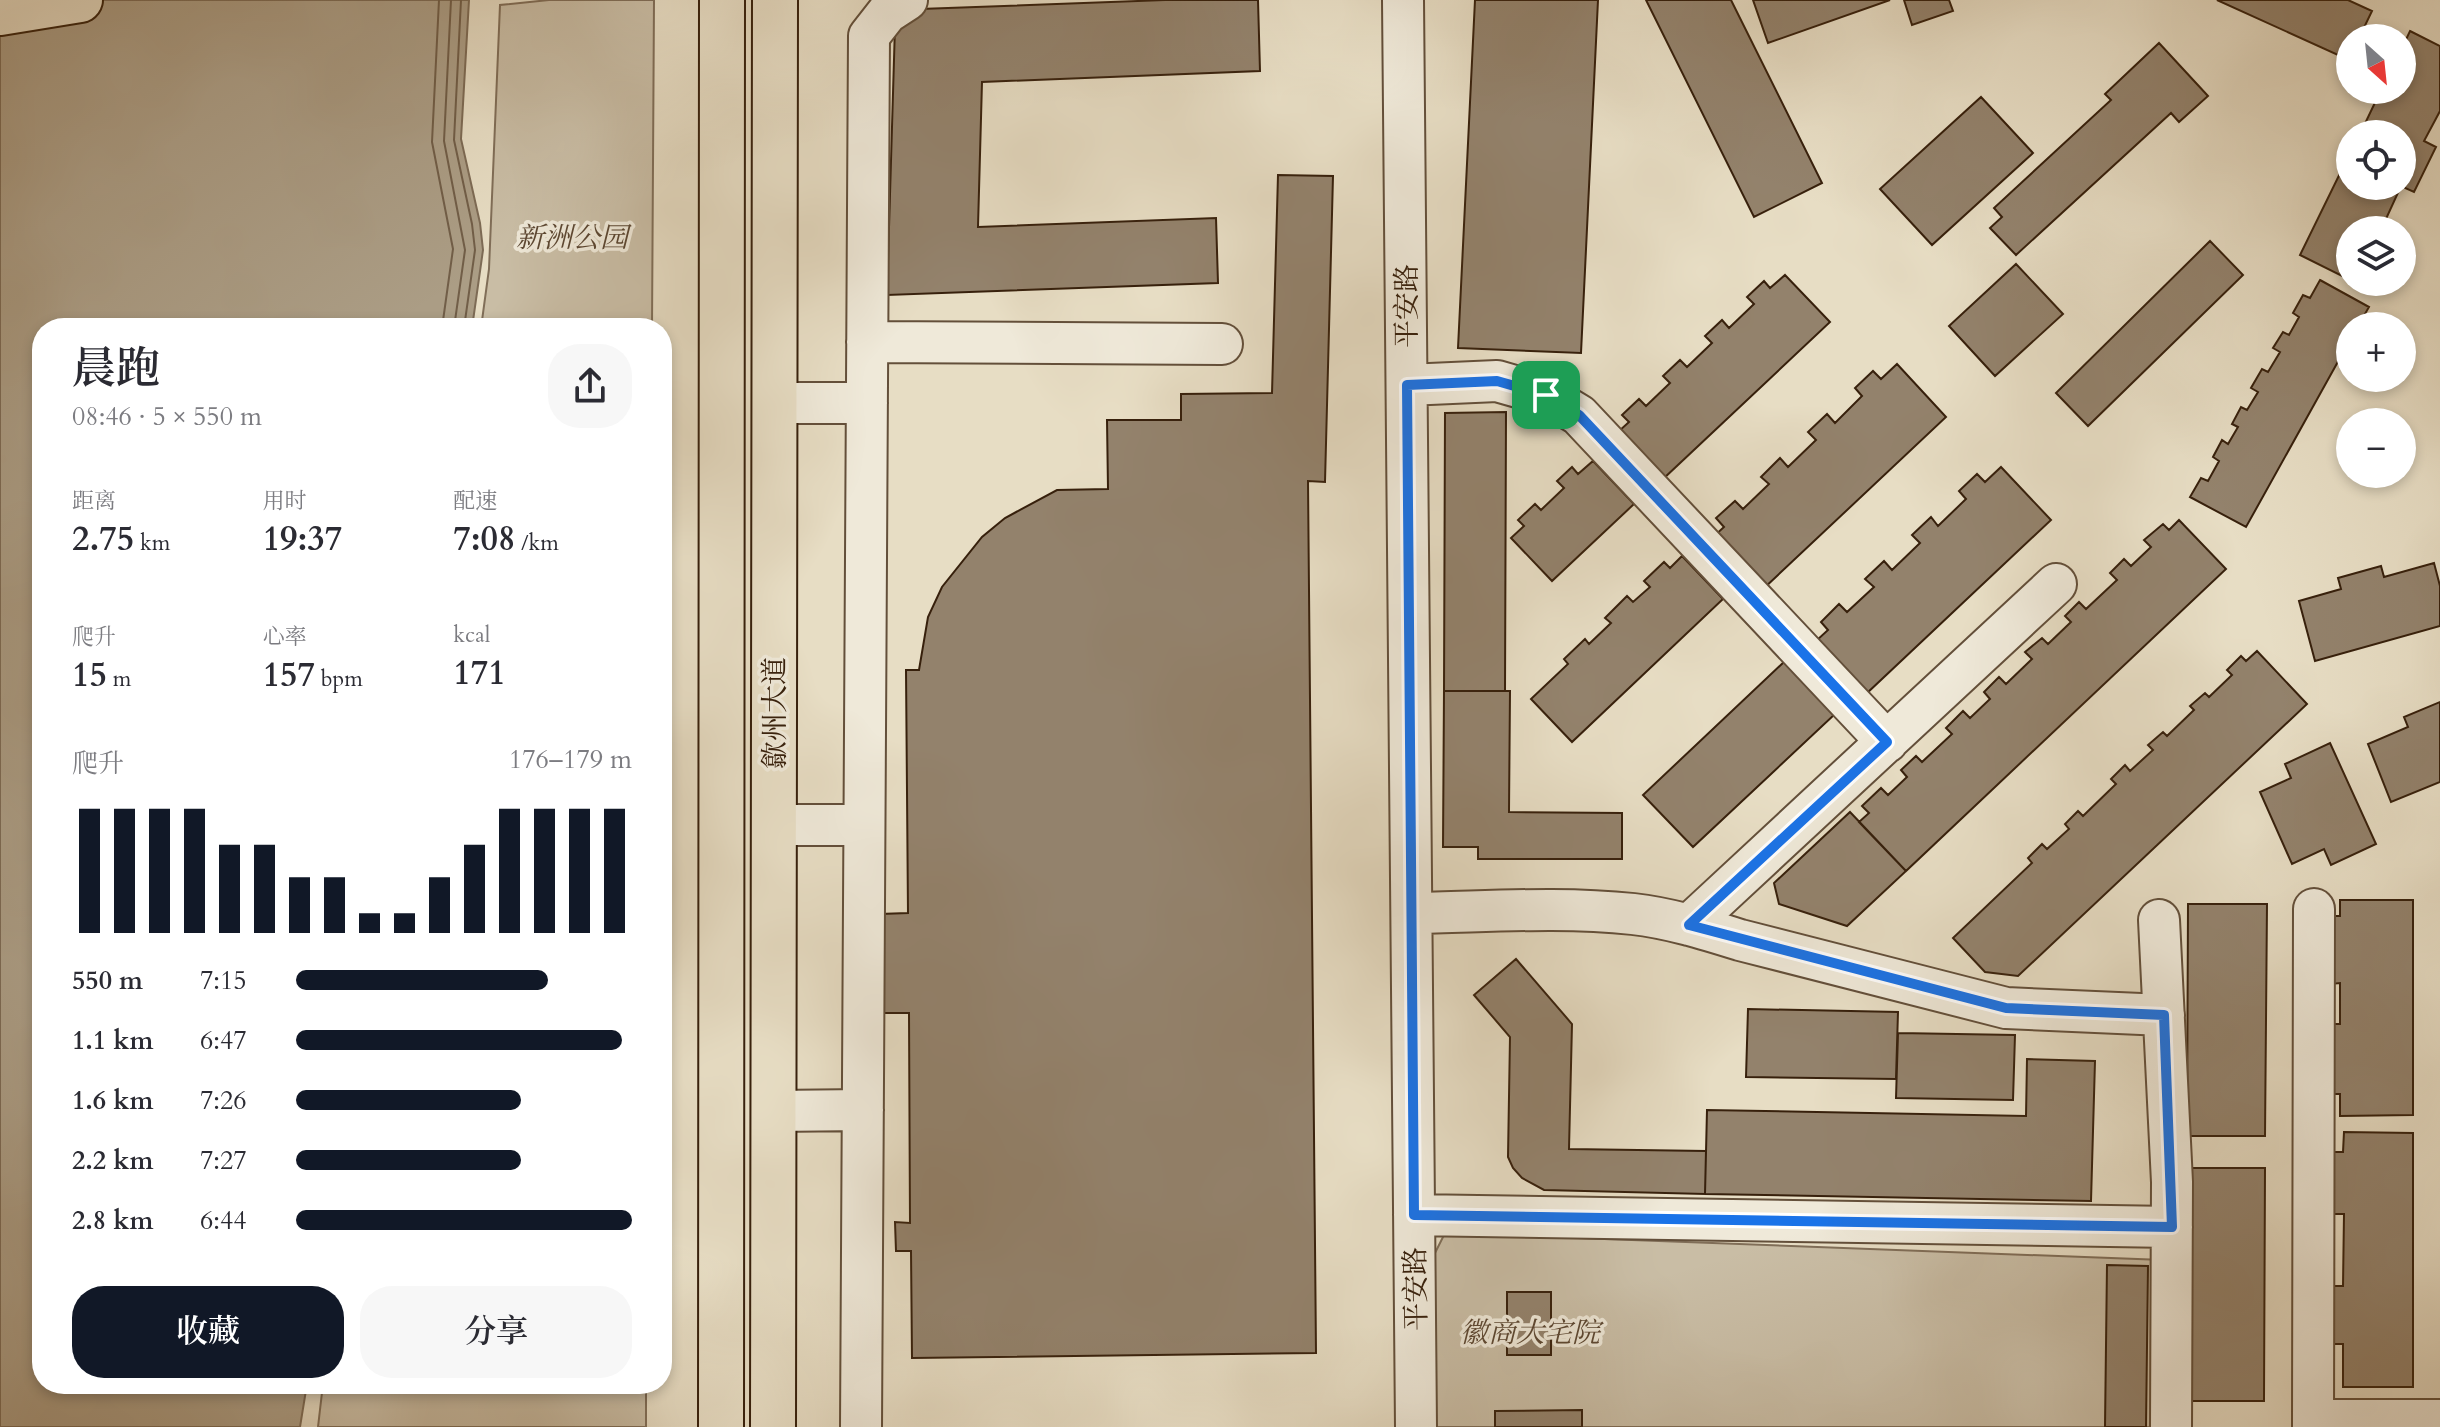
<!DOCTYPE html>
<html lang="zh">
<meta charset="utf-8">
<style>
:root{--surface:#fff;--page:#f7f7f7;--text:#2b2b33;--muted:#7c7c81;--accent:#111827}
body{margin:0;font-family:Cardo,"Noto Serif SC",serif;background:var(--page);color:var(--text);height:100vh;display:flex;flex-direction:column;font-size:30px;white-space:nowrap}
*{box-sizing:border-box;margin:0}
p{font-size:26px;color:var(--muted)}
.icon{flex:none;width:44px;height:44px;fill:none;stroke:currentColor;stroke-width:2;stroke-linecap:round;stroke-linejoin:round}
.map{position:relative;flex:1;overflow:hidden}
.drawer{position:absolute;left:32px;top:318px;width:640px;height:1076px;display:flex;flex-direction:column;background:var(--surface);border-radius:32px;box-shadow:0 4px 12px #0003}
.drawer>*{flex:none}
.needle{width:52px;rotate:153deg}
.fabs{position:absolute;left:2336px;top:24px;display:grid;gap:16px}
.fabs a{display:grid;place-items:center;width:80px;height:80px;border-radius:50%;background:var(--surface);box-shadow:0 4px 12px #0003;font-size:40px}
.pin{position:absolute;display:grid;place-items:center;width:68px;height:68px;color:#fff;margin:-34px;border-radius:16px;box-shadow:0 4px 12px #0006}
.round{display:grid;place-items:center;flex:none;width:84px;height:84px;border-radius:32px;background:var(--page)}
.summary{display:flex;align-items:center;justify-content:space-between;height:136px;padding:0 40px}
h1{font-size:44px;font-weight:600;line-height:60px}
.figures{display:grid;grid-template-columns:repeat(3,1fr);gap:12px;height:136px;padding:8px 40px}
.figures div{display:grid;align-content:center}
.figures b{font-size:34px;font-weight:600}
.figures small{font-size:22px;font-weight:400}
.figures p{font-size:22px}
.chart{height:224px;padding:16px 40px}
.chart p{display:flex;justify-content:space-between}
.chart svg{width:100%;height:144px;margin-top:8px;stroke:var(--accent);stroke-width:6}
.primary-button{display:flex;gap:16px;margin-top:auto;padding:16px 40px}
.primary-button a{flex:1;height:92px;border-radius:32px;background:var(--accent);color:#fff;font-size:32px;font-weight:600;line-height:92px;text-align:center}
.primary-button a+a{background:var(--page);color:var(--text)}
ul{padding:0 40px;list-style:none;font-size:26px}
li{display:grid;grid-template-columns:128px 96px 1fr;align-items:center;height:60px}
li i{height:20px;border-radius:10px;background:var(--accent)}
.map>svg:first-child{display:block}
.park{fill:#c9bda5;stroke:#806e58;stroke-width:2}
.water{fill:#ab9d85;stroke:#7d6b55;stroke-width:2}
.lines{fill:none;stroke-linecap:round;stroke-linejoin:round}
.shore{stroke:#715e48;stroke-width:2}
.building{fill:#93826c;stroke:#37200c;stroke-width:2}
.minor-casing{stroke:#634f3a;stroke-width:44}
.major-casing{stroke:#37200c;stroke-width:48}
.highway-casing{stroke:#37200c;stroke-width:48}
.minor{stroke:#efe9d9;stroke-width:40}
.major{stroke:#e7ddc4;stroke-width:44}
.highway{stroke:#e7ddc4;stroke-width:44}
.route-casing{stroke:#fff;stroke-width:16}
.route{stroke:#1a73e8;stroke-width:10}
.labels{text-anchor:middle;stroke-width:7;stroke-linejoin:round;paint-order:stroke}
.park-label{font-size:28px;font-style:italic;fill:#5c4732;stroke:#efe9d9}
.street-label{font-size:28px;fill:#37200c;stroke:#efe9d9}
</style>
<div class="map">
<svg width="2440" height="1427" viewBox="0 0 2440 1427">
<rect width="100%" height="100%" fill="#e7ddc4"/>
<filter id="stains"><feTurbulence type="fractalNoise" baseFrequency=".0025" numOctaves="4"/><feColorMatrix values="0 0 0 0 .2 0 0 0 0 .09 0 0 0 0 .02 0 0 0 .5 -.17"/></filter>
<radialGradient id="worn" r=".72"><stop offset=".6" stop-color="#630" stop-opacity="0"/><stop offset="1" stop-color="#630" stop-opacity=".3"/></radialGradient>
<path class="park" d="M549,0H654L652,328H481L489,269L500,5Z
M1445,1233L2163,1260L2159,1427H1435L1434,1255Z
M323,1384H646V1427H318Z"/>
<path class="water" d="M0,0H469L461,139L480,223L483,250L472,328H42V1384H307L300,1427H0Z"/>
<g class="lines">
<path class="shore" d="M439,0L432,142L453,249L442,328
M451,0L444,141L465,250L454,328
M461,0L454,140L472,224L475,250L464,328"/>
</g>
<path class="building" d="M1165,0H1258L1260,71L982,82L978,227L1216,218L1218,283L887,295L895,26L920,9Z
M1475,0H1598L1581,353L1458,348Z
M1646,0H1731L1822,183L1754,217Z
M1753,0H1890L1768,43Z
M1904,0H1949L1953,11L1912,25Z
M2217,0H2348L2372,11L2359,38H2350L2349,60Z
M2410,31L2440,46V111L2424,141L2436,147L2414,192L2401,186L2385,221L2395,226L2393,230H2350V280L2300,255L2350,153V186H2402V134H2360L2381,90H2402V48Z
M2159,43L2208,96L2179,122L2171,113L2016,255L1990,228L2002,217L1994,208L2111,100L2105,94Z
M1981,97L2033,153L1932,245L1880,189Z
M1278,175L1333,176L1325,482L1308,481L1316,1353L912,1358L911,1251H896L895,1222L910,1223L909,1013H881L880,914L908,913L906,670H919L928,617L942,587L982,537L1005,518L1057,490L1108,489L1107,420H1181V394L1272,393Z
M2210,241L2243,275L2088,426L2056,393Z
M2016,264L2063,314L1995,376L1949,326Z
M1785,275L1830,322L1663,479L1618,432L1629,422L1622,415L1639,399L1646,406L1670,383L1663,376L1680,360L1687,367L1712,343L1705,336L1722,320L1729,328L1754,304L1747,297L1764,281L1770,288Z
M2320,280L2369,307L2358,326H2350V340L2246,527L2190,497L2201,478L2208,481L2219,461L2213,457L2222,440L2228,444L2238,427L2232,424L2241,407L2247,410L2258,392L2251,388L2262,369L2268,372L2280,352L2273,348L2283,332L2289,335L2299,317L2293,313L2303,295L2310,298Z
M1897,364L1946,417L1762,590L1712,538L1724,527L1716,518L1735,501L1743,509L1769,484L1761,477L1780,458L1788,467L1816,440L1808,432L1827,414L1835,423L1862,396L1855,388L1873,371L1881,379Z
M1506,412L1505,691H1444L1445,413Z
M1593,461L1634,504L1552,581L1511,538L1524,526L1518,520L1535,504L1541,510L1564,488L1557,481L1572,467L1578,474Z
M2001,467L2051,520L1866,694L1816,641L1828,630L1821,622L1839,604L1847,612L1874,587L1865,579L1884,561L1892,570L1920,543L1912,535L1931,517L1938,526L1966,499L1959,491L1977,474L1985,482Z
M2179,520L2226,569L1906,871L1859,822L1869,813L1862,806L1881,788L1888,795L1907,777L1901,770L1916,756L1922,762L1952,734L1946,728L1963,711L1970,718L1990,699L1984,692L1999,677L2006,684L2032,659L2025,652L2042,638L2048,644L2071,622L2065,616L2079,602L2086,609L2117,580L2110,573L2124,559L2131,566L2151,547L2144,540L2163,524L2169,530Z
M1682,556L1723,599L1572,742L1531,699L1568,664L1564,659L1585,639L1589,644L1611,623L1605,618L1627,596L1633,602L1650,587L1644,581L1664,562L1670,568Z
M2434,563L2440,586V626L2315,661L2299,601L2341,589L2338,578L2381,566L2384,577Z
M2257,651L2307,704L2018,976L1985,972L1953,938L2032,863L2028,858L2042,844L2047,849L2069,829L2065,824L2078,811L2083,816L2116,784L2111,779L2125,765L2130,771L2153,750L2148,745L2163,732L2167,736L2194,710L2190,706L2205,693L2209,697L2232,675L2227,670L2241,656L2246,661Z
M1785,661L1835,714L1693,847L1643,795Z
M1444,691H1510L1509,812L1622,813V859H1478V847H1443Z
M2440,702V782L2391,802L2368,744L2408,727L2404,717Z
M2330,743L2376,844L2331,865L2324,849L2292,864L2260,792L2291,778L2285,764Z
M1850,812L1906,871L1847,926L1779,904L1774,883Z
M2340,900H2413V1115L2340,1116V1094H2331V1024H2340V983L2331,984V916H2340Z
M2188,904H2267L2265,1136H2187Z
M1516,959L1572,1024L1569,1149L1706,1151L1705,1194L1544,1190L1522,1178L1513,1168L1508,1157L1510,1037L1474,995Z
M1748,1009L1898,1012L1896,1079L1746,1077Z
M1898,1033L2015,1035L2013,1100L1896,1098Z
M2027,1059L2095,1061L2091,1201L1705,1194L1707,1110L2026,1116Z
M2344,1132L2413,1133V1387H2343V1344H2334V1286H2343L2344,1214H2333V1152H2343Z
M2187,1168H2265L2264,1401H2186Z
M2107,1265L2148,1266L2146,1427H2105Z
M1507,1292H1551V1355H1507Z
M1582,1410V1427H1495V1411Z"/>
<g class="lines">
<defs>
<path id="minor" d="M1403,0L1416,1427
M867,342L1222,344
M1407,385L1497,381L1546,395L1579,415L1887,742
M774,403H867
M774,825H864
M1412,913C1485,912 1560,906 1633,914C1669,918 1705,929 1740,940L2006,1008L2164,1015
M2159,920L2172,1182L2171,1427
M1689,925L2056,584
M774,1111L863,1110
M1414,1215L2172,1227
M2313,1420H2440
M861,1427L869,36L887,13L907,0
M2313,1427L2314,909"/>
<path id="major" d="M0,13L80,0"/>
<path id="highway" d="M721,1427L722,0
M773,1427L775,0"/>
</defs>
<use href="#minor" class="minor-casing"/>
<use href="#major" class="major-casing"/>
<use href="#highway" class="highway-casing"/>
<use href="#minor" class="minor"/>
<use href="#major" class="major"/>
<use href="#highway" class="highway"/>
</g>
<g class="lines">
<defs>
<path id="route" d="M1497,381L1546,395L1579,415L1887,742L1689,925L2006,1008L2164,1015L2172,1227L1414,1215L1407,385Z"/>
</defs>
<use href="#route" class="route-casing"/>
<use href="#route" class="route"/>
</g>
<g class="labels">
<g class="park-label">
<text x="572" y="247">新洲公园</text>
<text x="1530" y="1342">徽商大宅院</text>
</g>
<g class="street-label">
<text transform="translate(1406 306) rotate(-90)" y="10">平安路</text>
<text transform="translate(774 713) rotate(-90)" y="10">歙州大道</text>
<text transform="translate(1415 1289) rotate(-91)" y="10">平安路</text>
</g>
</g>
<rect width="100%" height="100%" filter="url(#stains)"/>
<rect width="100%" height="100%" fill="url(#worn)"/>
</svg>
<div class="fabs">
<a><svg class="needle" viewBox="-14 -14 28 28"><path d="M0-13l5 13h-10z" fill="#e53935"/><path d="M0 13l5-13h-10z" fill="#7c7c81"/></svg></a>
<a><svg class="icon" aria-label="locate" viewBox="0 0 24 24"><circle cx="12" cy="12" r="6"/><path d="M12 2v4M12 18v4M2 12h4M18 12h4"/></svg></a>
<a><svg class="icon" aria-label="layers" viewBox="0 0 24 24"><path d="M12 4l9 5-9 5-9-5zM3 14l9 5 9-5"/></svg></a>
<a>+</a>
<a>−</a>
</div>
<div class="pin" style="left:1546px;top:395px;background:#1e9e55"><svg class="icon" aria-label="arrive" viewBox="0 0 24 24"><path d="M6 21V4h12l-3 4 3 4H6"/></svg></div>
<section class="drawer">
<div class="summary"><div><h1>晨跑</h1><p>08:46 · 5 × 550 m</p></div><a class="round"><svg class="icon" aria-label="share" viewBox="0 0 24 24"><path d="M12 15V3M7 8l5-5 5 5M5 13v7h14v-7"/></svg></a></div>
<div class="figures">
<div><p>距离</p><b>2.75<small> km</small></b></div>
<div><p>用时</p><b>19:37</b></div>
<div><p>配速</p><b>7:08<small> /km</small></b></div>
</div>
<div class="figures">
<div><p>爬升</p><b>15<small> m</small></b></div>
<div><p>心率</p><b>157<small> bpm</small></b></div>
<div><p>kcal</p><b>171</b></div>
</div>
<div class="chart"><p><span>爬升</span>176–179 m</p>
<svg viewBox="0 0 160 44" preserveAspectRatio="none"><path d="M5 44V6M15 44V6M25 44V6M35 44V6M45 44V17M55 44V17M65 44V27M75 44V27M85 44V38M95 44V38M105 44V27M115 44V17M125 44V6M135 44V6M145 44V6M155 44V6"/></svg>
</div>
<ul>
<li><b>550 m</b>7:15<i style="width:75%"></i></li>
<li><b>1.1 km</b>6:47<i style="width:97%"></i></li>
<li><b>1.6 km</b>7:26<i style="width:67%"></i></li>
<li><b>2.2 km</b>7:27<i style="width:67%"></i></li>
<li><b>2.8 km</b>6:44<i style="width:100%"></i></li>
</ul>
<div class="primary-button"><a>收藏</a><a>分享</a></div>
</section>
</div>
